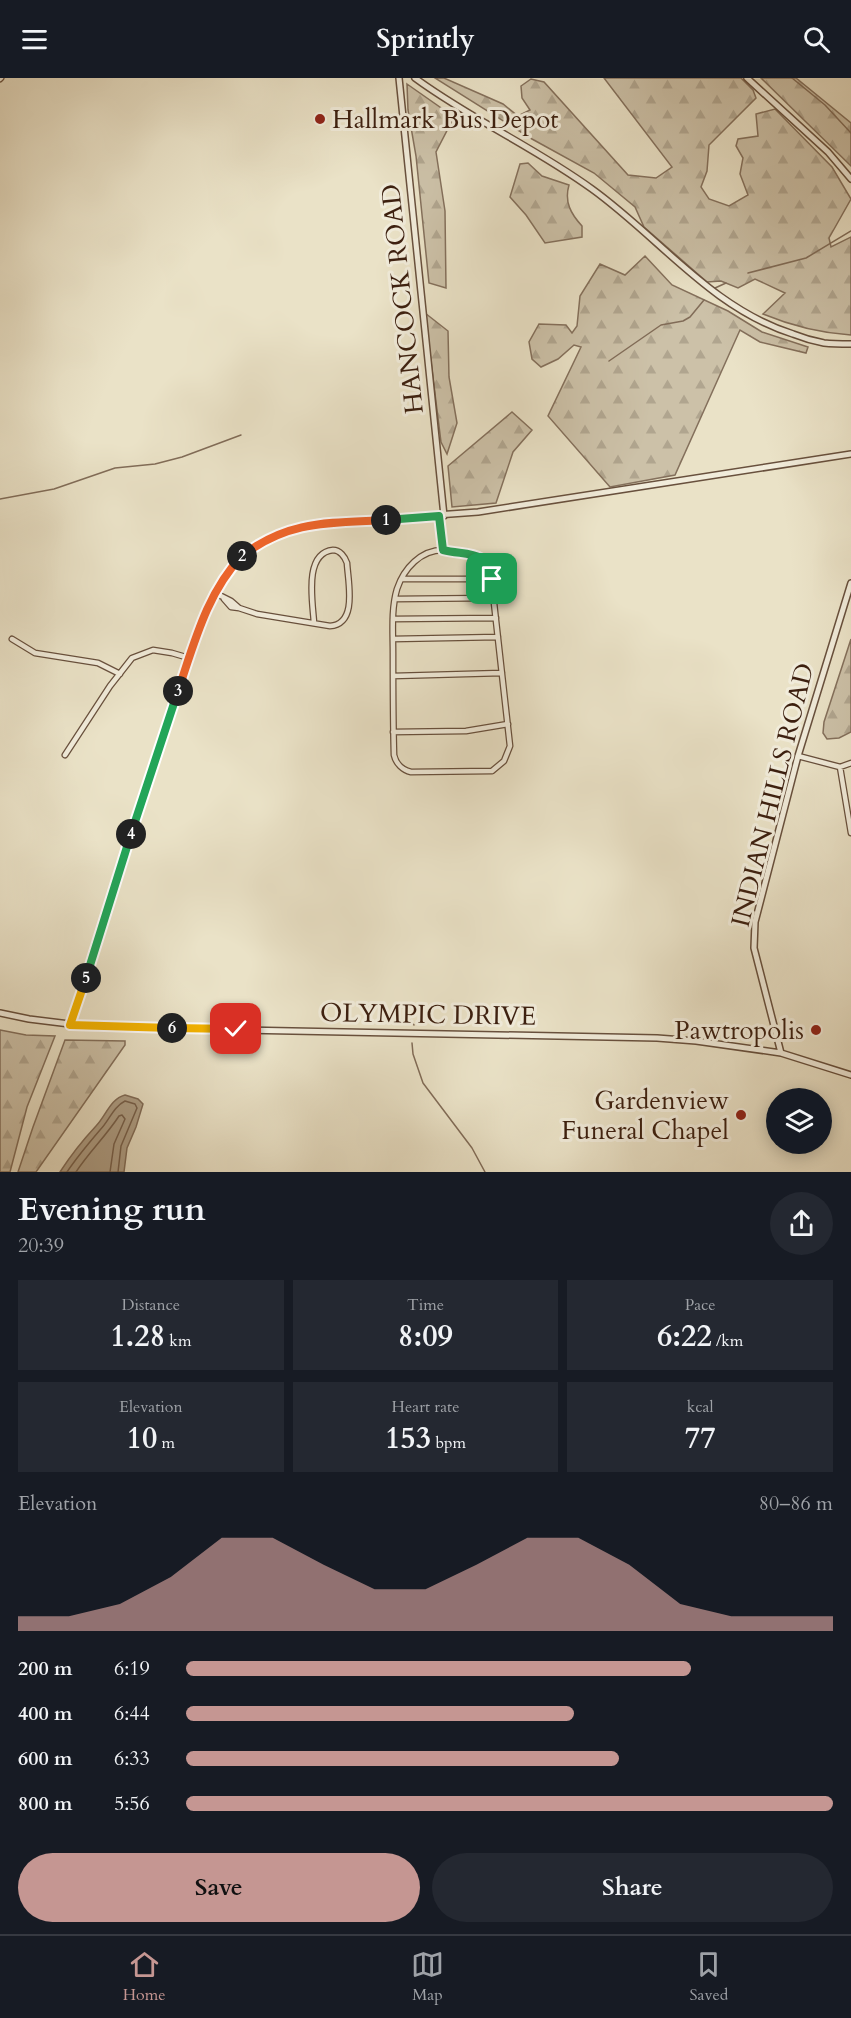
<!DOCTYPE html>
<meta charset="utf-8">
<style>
:root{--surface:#171b24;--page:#242831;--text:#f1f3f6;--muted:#9ea1a6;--line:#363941;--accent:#c59692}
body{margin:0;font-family:Cardo,serif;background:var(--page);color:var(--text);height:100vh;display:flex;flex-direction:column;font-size:22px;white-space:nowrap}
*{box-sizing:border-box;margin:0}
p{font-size:20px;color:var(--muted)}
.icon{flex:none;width:33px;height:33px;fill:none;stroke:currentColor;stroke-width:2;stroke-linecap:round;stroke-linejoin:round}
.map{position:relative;height:1094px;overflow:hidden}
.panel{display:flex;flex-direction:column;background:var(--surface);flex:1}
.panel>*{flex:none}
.fabs{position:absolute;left:766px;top:1010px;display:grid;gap:12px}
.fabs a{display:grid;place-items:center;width:66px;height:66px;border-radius:50%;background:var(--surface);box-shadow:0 3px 15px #0003;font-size:30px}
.pin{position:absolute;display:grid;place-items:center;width:51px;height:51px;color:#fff;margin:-26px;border-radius:12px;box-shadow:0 3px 9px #0006}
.km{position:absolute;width:30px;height:30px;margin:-15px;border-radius:50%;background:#222;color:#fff;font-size:16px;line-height:30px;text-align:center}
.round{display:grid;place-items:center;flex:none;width:63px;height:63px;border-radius:32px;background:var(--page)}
.head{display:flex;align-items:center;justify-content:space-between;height:102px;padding:0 18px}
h1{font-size:33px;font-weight:700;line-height:45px}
.figures{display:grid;grid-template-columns:repeat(3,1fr);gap:9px;height:102px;padding:6px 18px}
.figures div{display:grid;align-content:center;border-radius:0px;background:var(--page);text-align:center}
.figures b{font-size:30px;font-weight:700}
.figures small{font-size:16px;font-weight:400}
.figures p{font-size:16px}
.chart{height:168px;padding:12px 18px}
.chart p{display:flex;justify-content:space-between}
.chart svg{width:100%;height:108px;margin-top:6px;fill:var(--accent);opacity:.7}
.primary-button{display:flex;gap:12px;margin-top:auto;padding:12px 18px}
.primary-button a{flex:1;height:69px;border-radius:36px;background:var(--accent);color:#111;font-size:24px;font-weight:700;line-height:69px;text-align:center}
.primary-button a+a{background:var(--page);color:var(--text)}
ul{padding:0 18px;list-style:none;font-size:20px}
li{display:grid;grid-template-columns:96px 72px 1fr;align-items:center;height:45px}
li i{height:15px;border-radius:8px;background:var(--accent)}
header{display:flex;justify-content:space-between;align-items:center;height:78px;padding:0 18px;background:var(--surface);font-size:27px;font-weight:700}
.menu{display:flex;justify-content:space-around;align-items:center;height:84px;border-top:2px solid var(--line);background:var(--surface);font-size:16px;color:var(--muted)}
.menu a{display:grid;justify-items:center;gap:3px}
.menu .on{color:var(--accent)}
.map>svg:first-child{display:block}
.forest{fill:url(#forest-firs);stroke:#84705c;stroke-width:1.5}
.water{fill:#afa088;stroke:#816c58;stroke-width:1.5}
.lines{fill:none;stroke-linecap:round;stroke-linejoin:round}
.shore{stroke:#76604c;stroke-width:1.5}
.stream{stroke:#816c58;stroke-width:1.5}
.minor-casing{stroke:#68503d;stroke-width:7}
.tertiary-casing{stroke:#68503d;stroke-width:8}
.minor{stroke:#f1ecdb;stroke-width:4.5}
.tertiary{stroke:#f1ecdb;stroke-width:5}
.split-1-casing{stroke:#fff;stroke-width:12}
.split-2-casing{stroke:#fff;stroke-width:12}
.split-3-casing{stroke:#fff;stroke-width:12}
.split-4-casing{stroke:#fff;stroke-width:12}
.split-5-casing{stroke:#fff;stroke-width:12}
.split-6-casing{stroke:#fff;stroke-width:12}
.split-7-casing{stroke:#fff;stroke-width:12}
.split-1{stroke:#22a559;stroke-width:8}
.split-2{stroke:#f0652b;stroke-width:8}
.split-3{stroke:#f0652b;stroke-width:8}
.split-4{stroke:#22a559;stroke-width:8}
.split-5{stroke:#22a559;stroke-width:8}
.split-6{stroke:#f5b400;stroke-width:8}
.split-7{stroke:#f5b400;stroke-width:8}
.poi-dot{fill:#8f2418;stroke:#f1ecdb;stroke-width:2}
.labels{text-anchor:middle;stroke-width:6;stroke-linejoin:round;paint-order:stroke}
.poi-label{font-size:26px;fill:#3c1f0f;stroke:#f1ecdb;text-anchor:end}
.street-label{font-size:26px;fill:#3c1f0f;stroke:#f1ecdb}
</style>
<header><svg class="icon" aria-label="menu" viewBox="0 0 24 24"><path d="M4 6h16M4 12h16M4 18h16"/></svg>Sprintly<svg class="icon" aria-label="search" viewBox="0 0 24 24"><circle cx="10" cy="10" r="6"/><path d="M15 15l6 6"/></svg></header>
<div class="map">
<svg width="851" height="1094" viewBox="0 0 851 1094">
<defs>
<pattern id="forest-firs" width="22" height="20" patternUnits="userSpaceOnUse" patternTransform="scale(1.5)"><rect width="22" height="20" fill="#ccc1a8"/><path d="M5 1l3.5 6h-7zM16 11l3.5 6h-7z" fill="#b0a58f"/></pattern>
</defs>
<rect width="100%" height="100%" fill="#eae2c7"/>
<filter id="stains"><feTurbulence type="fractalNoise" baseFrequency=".00333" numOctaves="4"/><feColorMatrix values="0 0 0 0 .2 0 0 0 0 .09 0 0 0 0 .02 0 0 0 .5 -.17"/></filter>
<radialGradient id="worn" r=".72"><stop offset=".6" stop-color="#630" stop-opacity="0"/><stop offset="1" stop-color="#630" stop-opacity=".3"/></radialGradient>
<path class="forest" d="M435,0H444L503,26L518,38L530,32L522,20L521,8L531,1L544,4L628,97L656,100L672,89L604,0H741L753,12L756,20L709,67L707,93L701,109L709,121L729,128L748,117L740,96L743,80L736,68L738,61L758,58L756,36L775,31L832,89L851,121L829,160L831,169L851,159V257C820,255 792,248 763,236L785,215L755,201L738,210L721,203L707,204L644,149L635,129L594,95L532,61Z
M761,0H796L851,45V88Z
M407,6L454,39L436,74L445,133L446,210L429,205L416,78L408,32Z
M528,85L542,98L569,107C564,124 571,136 582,148V159L545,165L526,137L510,119L520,86Z
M645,178L672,207L728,233L762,254L808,269L806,275L760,264L740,252L675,397L610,409L548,338L581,269L574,267L558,281L541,289L532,281L529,264L539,246L566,247L572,255L577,248L580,218L600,186L625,197Z
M425,235L448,253L449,299L457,345L447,376L441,364Z
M512,334L532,352L513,374L496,425L452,429L448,388Z
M851,561V654L839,660L827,661L823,655L824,644Z
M0,952L26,957L55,958L27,1029L10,1094H0Z
M65,962L125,963V967L36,1094H18L33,1049Z"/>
<path class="water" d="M125,1017L138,1021L143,1026L136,1049L127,1070L124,1094H60C71,1077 82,1063 96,1048C106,1038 110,1021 125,1017Z"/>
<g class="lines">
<path class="shore" d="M67,1094C77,1079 88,1066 100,1052C109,1043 113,1029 125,1023L135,1026L137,1030L121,1068L118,1094
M76,1094C89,1074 106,1058 119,1038L122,1037L125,1041L114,1066L110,1094"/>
<path class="stream" d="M792,0L825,27L851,55
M748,195L806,180L851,153
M715,210L726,205
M609,283L661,247L683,243L690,239L704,222
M0,421L54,411L115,390L155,386L182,379L241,357
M403,928L405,936L414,947
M412,965L413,976L423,1005L472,1070L485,1094"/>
<defs>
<path id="minor" d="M0,1L1,0
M439,438L443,472C421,472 404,490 397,511C391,531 393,555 393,575C393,609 393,643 394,677C396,686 403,692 411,694L492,693L504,683L510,668L490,489C480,473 460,476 443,472
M402,501H492
M215,515L231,523L239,530L231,529L224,521
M395,521L494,520
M239,530L257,536L330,548C358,546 348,504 347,485C345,479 340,472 333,472C303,475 313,526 314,545
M393,541L496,540
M12,561L35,575L98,585L120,596
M393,561L498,559
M393,598L502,595
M393,654L466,653L508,646
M65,677L110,608L132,580L153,572L172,575L189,580
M798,678L840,689L851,685
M840,689L851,755"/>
<path id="tertiary" d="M399,0L444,438
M415,0C472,42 536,70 592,111C660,160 711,230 793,256C803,260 813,263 824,265C833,266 842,266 851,266
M747,0L828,74L851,101
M0,935L29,941L94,949L657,960L696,963L781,975L851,997
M70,947C106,841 137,733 173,627C187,586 204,522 231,490C253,464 282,452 313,446L478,434L851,376
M781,975L754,870L755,844L798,678L851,505"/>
</defs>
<use href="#minor" class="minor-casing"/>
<use href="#tertiary" class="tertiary-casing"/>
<use href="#minor" class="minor"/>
<use href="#tertiary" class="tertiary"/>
</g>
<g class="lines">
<defs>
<path id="split-1" d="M386,442L439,438L443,472C467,478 487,471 492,501"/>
<path id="split-2" d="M242,478C288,442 330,445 386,442"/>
<path id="split-3" d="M178,613C194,566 207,514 242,478"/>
<path id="split-4" d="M131,756L178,613"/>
<path id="split-5" d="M86,900L131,756"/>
<path id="split-6" d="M86,900L70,947L172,950"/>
<path id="split-7" d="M172,950L236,951"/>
</defs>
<use href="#split-1" class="split-1-casing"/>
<use href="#split-2" class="split-2-casing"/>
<use href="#split-3" class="split-3-casing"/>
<use href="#split-4" class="split-4-casing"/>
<use href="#split-5" class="split-5-casing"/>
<use href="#split-6" class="split-6-casing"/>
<use href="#split-7" class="split-7-casing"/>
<use href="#split-1" class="split-1"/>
<use href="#split-2" class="split-2"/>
<use href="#split-3" class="split-3"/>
<use href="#split-4" class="split-4"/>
<use href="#split-5" class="split-5"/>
<use href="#split-6" class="split-6"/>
<use href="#split-7" class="split-7"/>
</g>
<g class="poi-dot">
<circle cx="320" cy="41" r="6"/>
<circle cx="816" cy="952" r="6"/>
<circle cx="741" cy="1037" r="6"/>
</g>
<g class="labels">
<g class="poi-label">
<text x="332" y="50" text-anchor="start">Hallmark Bus Depot</text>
<text x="804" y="961">Pawtropolis</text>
<text x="729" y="1031">Gardenview<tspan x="729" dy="30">Funeral Chapel</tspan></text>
</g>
<g class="street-label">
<text transform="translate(402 221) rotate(-96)" y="9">HANCOCK ROAD</text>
<text transform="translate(772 717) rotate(-76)" y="9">INDIAN HILLS ROAD</text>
<text transform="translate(428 936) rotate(1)" y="9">OLYMPIC DRIVE</text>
</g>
</g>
<rect width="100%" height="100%" filter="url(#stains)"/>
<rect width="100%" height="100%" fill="url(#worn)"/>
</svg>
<div class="fabs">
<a><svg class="icon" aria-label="layers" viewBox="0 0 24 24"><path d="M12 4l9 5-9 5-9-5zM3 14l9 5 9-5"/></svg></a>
</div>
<div class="pin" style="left:492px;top:501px;background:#1e9e55"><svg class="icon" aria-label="arrive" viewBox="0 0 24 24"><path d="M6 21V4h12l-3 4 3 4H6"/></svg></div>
<div class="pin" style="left:236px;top:951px;background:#d93025"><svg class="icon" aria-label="check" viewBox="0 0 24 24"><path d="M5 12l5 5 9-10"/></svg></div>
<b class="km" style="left:386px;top:442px">1</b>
<b class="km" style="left:242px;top:478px">2</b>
<b class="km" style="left:178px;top:613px">3</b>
<b class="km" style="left:131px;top:756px">4</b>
<b class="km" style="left:86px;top:900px">5</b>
<b class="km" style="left:172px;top:950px">6</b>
</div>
<section class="panel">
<div class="head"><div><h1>Evening run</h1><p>20:39</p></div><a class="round"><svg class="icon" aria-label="share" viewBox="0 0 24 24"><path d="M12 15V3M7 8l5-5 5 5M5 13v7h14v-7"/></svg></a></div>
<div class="figures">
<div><p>Distance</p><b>1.28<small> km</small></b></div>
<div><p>Time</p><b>8:09</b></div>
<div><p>Pace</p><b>6:22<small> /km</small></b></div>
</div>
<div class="figures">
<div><p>Elevation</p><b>10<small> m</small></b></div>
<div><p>Heart rate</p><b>153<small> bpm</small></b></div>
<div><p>kcal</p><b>77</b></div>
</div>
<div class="chart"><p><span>Elevation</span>80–86 m</p>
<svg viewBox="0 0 160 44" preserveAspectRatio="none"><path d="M0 44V38L10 38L20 33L30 22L40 6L50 6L60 17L70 27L80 27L90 17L100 6L110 6L120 17L130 33L140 38L150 38L160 38V44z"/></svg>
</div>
<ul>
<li><b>200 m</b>6:19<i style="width:78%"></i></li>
<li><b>400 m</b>6:44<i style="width:60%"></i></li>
<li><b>600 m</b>6:33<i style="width:67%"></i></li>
<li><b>800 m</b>5:56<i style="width:100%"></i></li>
</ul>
<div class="primary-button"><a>Save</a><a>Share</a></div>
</section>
<nav class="menu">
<a class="on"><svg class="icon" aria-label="home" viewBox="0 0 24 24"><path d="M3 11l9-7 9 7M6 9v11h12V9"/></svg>Home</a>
<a><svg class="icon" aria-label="map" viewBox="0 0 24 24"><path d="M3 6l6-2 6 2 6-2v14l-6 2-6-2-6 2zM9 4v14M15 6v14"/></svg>Map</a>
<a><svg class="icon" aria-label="saved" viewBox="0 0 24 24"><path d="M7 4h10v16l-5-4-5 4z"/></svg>Saved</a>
</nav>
